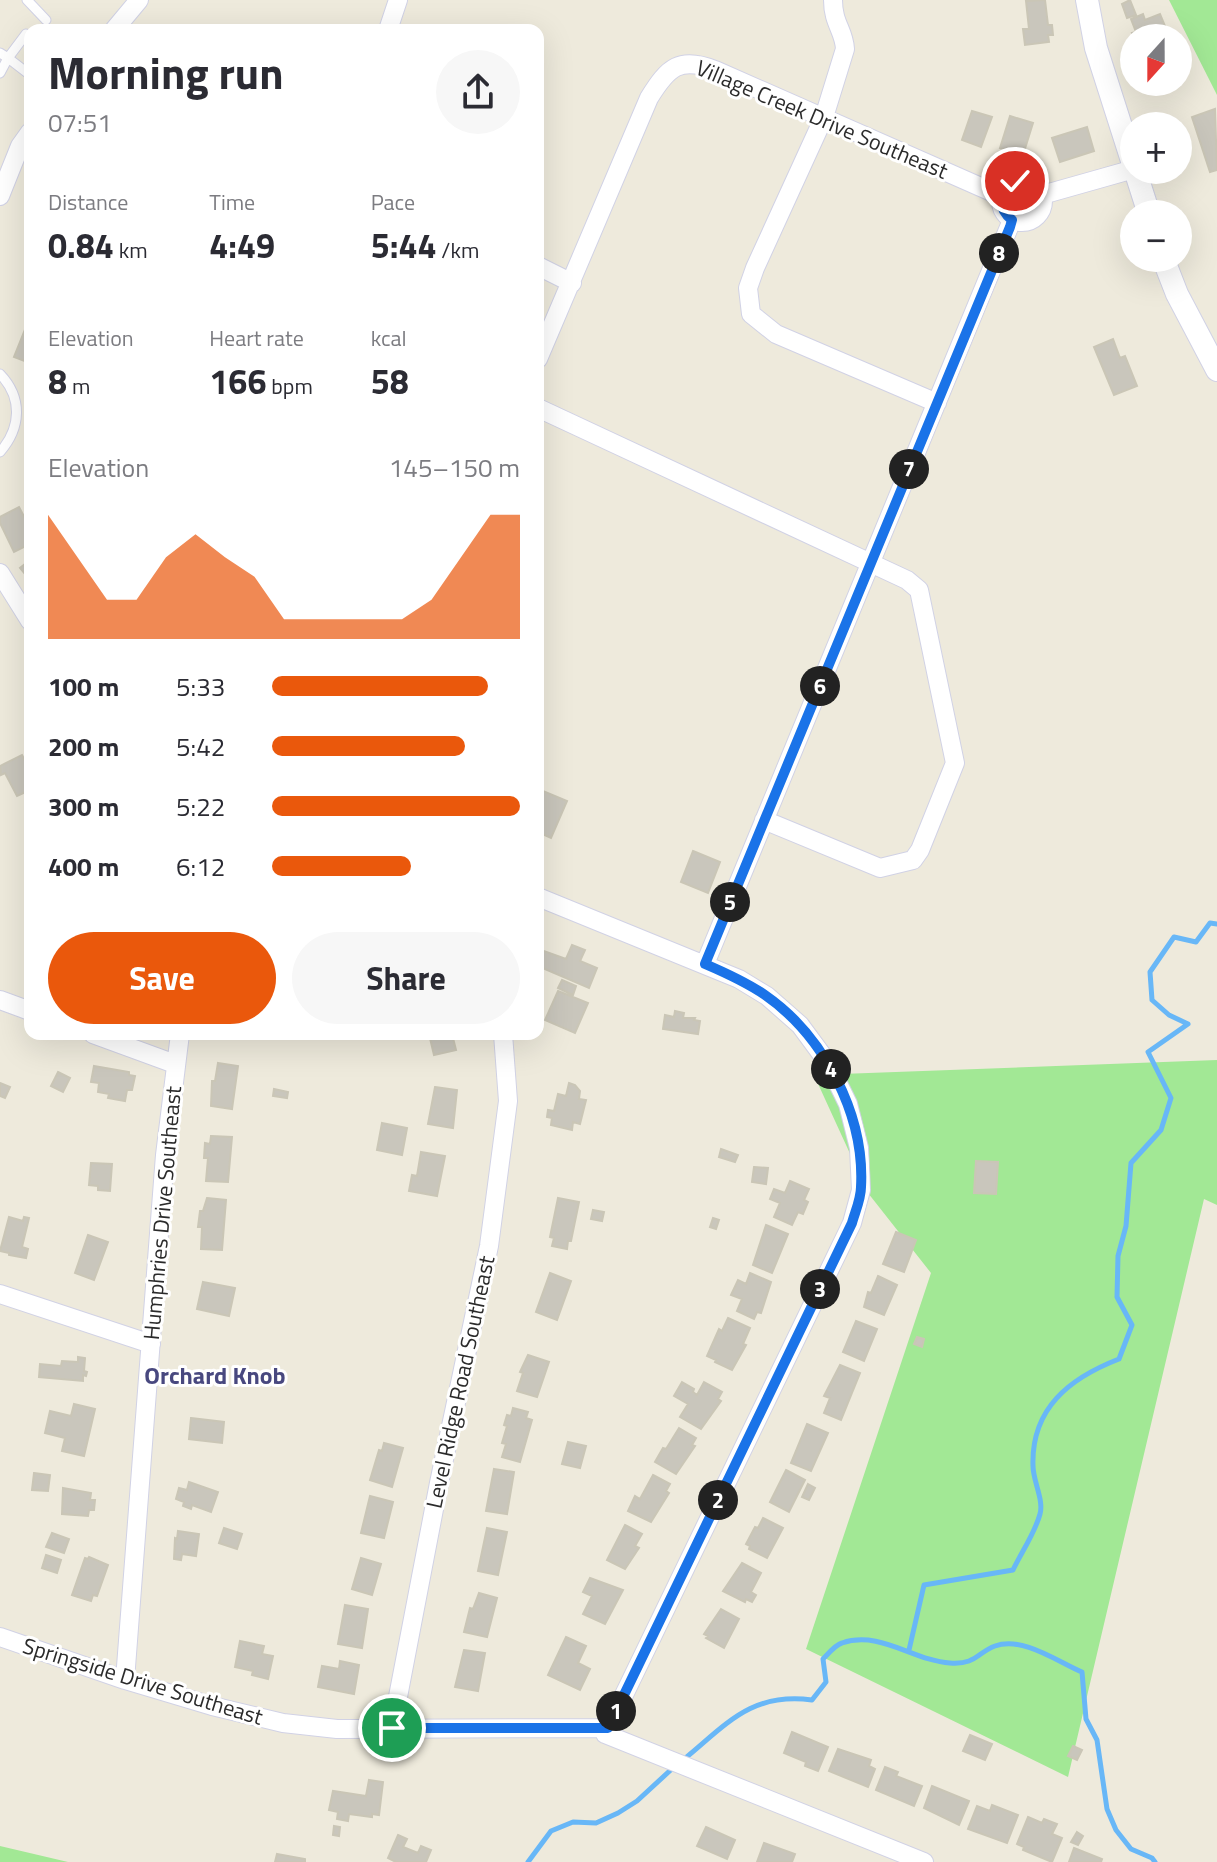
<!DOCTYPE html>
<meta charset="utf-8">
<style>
:root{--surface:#fff;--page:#f7f7f7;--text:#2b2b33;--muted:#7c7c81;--accent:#ea580c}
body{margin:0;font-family:"Titillium Web",sans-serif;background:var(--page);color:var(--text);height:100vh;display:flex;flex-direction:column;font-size:30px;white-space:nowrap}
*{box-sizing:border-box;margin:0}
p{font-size:26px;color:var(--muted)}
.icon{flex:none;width:44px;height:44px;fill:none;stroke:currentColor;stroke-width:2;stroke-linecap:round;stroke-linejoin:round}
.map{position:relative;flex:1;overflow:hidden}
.details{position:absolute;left:24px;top:24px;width:520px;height:1016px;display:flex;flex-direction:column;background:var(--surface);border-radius:16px;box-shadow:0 8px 32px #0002}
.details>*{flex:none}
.needle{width:52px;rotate:201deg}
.fabs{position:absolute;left:1120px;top:24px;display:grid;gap:16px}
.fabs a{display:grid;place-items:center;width:72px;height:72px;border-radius:50%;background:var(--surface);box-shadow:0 8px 32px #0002;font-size:40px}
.pin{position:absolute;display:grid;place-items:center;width:68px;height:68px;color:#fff;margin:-34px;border:4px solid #fff;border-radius:50%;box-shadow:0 2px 8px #0007}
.km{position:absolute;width:40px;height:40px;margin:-20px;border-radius:50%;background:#222;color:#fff;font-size:22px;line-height:40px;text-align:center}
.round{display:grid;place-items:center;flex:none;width:84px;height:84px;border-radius:42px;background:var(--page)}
.summary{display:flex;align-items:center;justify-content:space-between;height:136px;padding:0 24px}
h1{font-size:44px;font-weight:700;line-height:60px}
.figures{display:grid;grid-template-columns:repeat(3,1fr);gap:12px;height:136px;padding:8px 24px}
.figures div{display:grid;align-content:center}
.figures b{font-size:34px;font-weight:700}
.figures small{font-size:22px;font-weight:400}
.figures p{font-size:22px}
.chart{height:224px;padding:16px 24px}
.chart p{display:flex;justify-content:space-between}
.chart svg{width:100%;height:144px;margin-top:8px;fill:var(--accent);opacity:.7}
.cta{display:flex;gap:16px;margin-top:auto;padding:16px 24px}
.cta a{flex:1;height:92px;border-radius:48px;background:var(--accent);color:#fff;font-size:32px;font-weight:700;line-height:92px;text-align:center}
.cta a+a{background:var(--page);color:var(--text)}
ul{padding:0 24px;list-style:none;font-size:26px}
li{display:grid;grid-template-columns:128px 96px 1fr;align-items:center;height:60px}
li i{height:20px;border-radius:10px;background:var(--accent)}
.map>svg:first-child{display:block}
.green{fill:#a2e895}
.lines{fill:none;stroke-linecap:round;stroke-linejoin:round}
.stream{stroke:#68b7f7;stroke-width:5}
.building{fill:#c9c6bc;stroke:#cac6b6;stroke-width:2}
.service-casing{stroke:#d1d2e5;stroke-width:11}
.minor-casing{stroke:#d1d2e5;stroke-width:20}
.tertiary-casing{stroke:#d1d2e5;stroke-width:24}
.service{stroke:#fff;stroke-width:9}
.minor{stroke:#fff;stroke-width:18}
.tertiary{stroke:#fff;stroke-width:22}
.route-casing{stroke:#fff;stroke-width:16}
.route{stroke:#1a73e8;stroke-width:10}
.labels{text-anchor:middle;stroke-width:6;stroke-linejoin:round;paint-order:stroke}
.street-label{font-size:22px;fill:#2b2b2b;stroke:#fff}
.neighbourhood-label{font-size:24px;font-weight:bold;fill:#48487f;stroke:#fff}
</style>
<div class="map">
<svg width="1217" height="1862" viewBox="0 0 1217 1862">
<rect width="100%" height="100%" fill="#eeeadc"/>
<path class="green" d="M1169,0H1217V95Z
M1217,1060V1205L1204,1199L1068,1777L806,1649L931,1273L868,1193L814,1075Z
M0,1846L68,1862H0Z"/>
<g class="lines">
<path class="stream" d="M909,1650L924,1585L1013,1570C1021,1553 1035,1533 1040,1514C1044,1500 1033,1481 1033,1466C1031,1408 1070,1378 1119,1359L1132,1325L1117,1297L1118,1256L1126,1226L1131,1163L1161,1130L1171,1098L1148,1052L1188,1024L1169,1015L1152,1000L1150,972L1174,937L1196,942L1210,923L1217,924
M683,1760C727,1724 751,1692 812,1700L826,1682L823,1659C828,1654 835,1645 842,1643C880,1630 914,1661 950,1663C976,1665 978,1652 995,1646C1023,1636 1058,1662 1082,1672L1086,1719L1097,1740L1107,1809L1116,1830L1131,1849L1152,1858L1155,1862
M528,1862L551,1831L573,1822L596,1823L618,1813L637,1801L675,1766"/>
</g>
<path class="building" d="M1045,0L1048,25H1052L1053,35H1048L1049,42L1025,45L1023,29H1029L1026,1Z
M1130,0L1136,15L1127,18L1122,4Z
M1143,14L1145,20L1160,14L1165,26L1158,28L1162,38H1134L1132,33L1136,32L1131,19Z
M1215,109L1217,170L1210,172L1192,117Z
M972,111L992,117L981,147L962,140Z
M1010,116L1033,123L1023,155L1000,148Z
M1087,127L1094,151L1060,162L1052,138Z
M30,317V363L14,357Z
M1113,339L1120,358L1125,356L1137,386L1114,395L1094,347Z
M19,507L30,528V544L14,552L0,523V517Z
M30,560V580L20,568Z
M22,755L30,770V790L17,796L5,773L1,775L0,766Z
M538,789L567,801L551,838L538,832Z
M693,851L720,862L708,893L681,882Z
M572,945L585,950L580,961L597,968L589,988L538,966V949L566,959Z
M562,980L576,986L573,995L558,988Z
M558,991L588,1003L575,1033L545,1020Z
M675,1011L684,1013L683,1018H695L694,1020L700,1021L698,1034L663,1029L665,1015L674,1017Z
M429,1034H452L456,1050L434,1055Z
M218,1063L238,1066L232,1109L211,1106L212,1081H215Z
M94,1066L129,1072V1075L135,1076L132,1090H127L125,1101L108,1098L109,1094L98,1092L99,1083L91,1082Z
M58,1072L70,1078L63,1092L51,1086Z
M0,1083L10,1087L5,1098L0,1096Z
M569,1083L575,1085L580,1091L579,1099L586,1100L580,1124L573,1122L572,1130L551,1125L552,1118L547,1117L548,1110L554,1111L558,1094L566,1096Z
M435,1087L457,1090L453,1128L428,1124Z
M274,1089L288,1092L287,1098L273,1096Z
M382,1123L407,1128L402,1155L377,1150Z
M211,1136L232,1137L228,1182L206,1181L208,1158H204L205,1143L210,1144Z
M721,1149L738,1155L735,1162L719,1157Z
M421,1152L445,1156L437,1196L409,1191L412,1175L417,1176Z
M976,1161L998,1162L996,1194L974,1193Z
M91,1163L112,1164L110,1191L98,1190V1186L89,1185Z
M754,1167L768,1168L766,1184L752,1182Z
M790,1181L809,1189L804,1200L808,1202L803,1214L798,1212L792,1225L774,1217L780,1203L770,1199L774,1189L785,1193Z
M207,1198L226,1200L222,1250L201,1249L202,1227H198L200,1211H203Z
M558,1198L579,1202L571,1241H568L567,1249L552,1246L554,1238L550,1237Z
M593,1210L604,1212L602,1221L591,1219Z
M9,1217L23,1221L24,1217L29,1218L22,1247L28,1249L26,1258L9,1255V1253L0,1251Z
M713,1218L719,1220L716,1229L710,1227Z
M766,1225L788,1234L772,1273L753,1265Z
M896,1232L916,1240L904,1272L883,1264Z
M88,1235L108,1242L94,1280L75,1273Z
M550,1273L571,1281L557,1320L536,1312Z
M750,1273L771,1282L761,1313L757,1312L754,1319L737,1311L742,1299L731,1295L738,1280L746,1284Z
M878,1276L897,1285L884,1315L864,1307L868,1292L871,1293Z
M203,1282L235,1288L229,1316L197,1309Z
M728,1318L750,1328L743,1344L746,1345L732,1370L715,1362L716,1360L707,1356L719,1329L722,1331Z
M856,1321L877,1329L864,1361L843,1352Z
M917,1337L924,1339L922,1347L914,1344Z
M528,1355L549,1362L537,1397L517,1391L523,1373L520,1372Z
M78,1357L85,1358L84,1371L87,1372L86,1376L83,1375V1381L39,1377L40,1364L61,1366L62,1361L78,1362Z
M840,1365L860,1373L841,1420L824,1413L830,1398L824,1396Z
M682,1382L694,1389L693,1392L697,1395L704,1382L722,1392L718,1399L721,1401L701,1429L680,1417L688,1404L674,1396Z
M74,1404L95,1409L84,1456L62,1451L65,1438L45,1433L50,1411L71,1416Z
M513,1408L528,1412L526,1418L532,1420L520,1462L502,1457L506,1444L502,1443L507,1426L504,1425L507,1415L511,1416Z
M191,1418L224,1422L222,1443L189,1439Z
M807,1424L828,1433L811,1471L791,1463Z
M679,1428L696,1438L692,1445L695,1446L676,1474L655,1462L663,1448L666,1449Z
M568,1442L586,1446L580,1468L562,1464Z
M384,1443L403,1448L392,1487L370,1480L379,1450L382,1451Z
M494,1469L514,1472L507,1514L486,1511Z
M786,1470L805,1480L789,1512L770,1502Z
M34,1473L50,1475L48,1491L32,1490Z
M653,1475L670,1484L666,1491L669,1493L651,1522L628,1511L635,1496L640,1499Z
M189,1482L218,1492L211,1512L192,1505L191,1509L183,1506L184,1502L176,1499L179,1488L187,1490Z
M808,1484L815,1488L809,1500L802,1497Z
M63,1488L91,1493L90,1500H95L94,1510H89L88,1516L62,1514Z
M370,1496L393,1502L384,1538L361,1533Z
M763,1518L783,1528L767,1558L749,1549L750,1546L746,1544L755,1527L758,1528Z
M625,1525L642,1534L635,1546L639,1548L625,1569L607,1560Z
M224,1528L242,1534L237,1549L219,1543Z
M487,1528L507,1532L498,1575L478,1571Z
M178,1531L199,1534L196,1556L182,1554L181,1560L174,1559L175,1538L177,1539Z
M52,1533L69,1539L64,1553L46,1547Z
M46,1555L61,1560L57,1573L42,1568Z
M89,1557L108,1565L97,1596L93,1595L91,1601L72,1595L85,1558L88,1559Z
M361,1558L381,1564L372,1595L352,1589Z
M742,1563L761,1573L751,1592L756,1595L752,1602L746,1599L745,1602L723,1591Z
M590,1578L623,1590L605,1624L583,1614L592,1596L583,1592Z
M479,1593L497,1598L487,1637L464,1632L470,1608L473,1609Z
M345,1605L368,1609L362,1648L338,1644Z
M721,1609L739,1619L724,1648L706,1638L708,1636L704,1634Z
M566,1637L586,1646L578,1663L590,1669L580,1690L548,1675Z
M240,1641L264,1646L262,1654L273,1656L268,1679L252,1675L253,1671L235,1667Z
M464,1650L485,1653L478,1691L455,1687Z
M340,1661L359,1665L354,1694L318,1687L322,1666L339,1669Z
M792,1732L828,1747L818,1771L805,1766L806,1762L784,1753Z
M970,1735L992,1744L985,1760L963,1751Z
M1073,1746L1082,1750L1077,1760L1068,1756Z
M838,1749L871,1760L869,1766L875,1769L868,1787L829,1771Z
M885,1767L898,1772L896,1776L922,1786L914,1806L876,1790Z
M369,1780L383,1782L379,1815L372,1814V1817L349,1814L348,1821L337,1819L338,1812L329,1810L333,1791L366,1796Z
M932,1786L969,1801L959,1825L924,1808Z
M992,1805L1018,1815L1007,1843L968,1829L977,1806L990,1811Z
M1028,1817L1042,1823L1044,1819L1057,1824L1052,1834L1062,1838L1052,1862L1023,1850L1024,1847L1017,1844Z
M334,1826L340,1827L339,1836L333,1835Z
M706,1827L735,1840L727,1859L697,1846Z
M1077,1832L1083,1836L1078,1845L1071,1842Z
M398,1835L407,1839L403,1847L418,1853L421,1846L431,1850L426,1862H396L388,1858Z
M764,1843L795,1854L792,1862H757Z
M1074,1848L1102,1859L1101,1862H1069Z
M277,1854L305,1859V1862H275Z"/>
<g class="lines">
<defs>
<path id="service" d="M27,0L46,20
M0,53L8,58L26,34
M0,73L8,58L30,75
M0,374C23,398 21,428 0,452"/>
<path id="minor" d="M833,0C833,24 844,30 845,49L824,117L755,268L748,288L751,314L776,334L937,403
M114,30L139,0
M388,30L398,0
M1001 201a21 21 0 1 1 42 0a21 21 0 1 1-42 0Z
M1042,195L1134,169
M0,196L20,146L30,132
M538,266L572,283
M538,359L649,98C668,67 680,56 715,70L1001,196
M538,408L907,580L919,590L955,763L920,850L913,860L880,868L764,820
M0,573L30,621
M538,897L739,979L767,996L800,1025L828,1063L848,1104L859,1148L861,1190L852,1223L608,1728
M705,964L1012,220
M0,1000L30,1011
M93,1034L175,1064
M0,1294L151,1344
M0,1637L125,1680L212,1706L283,1723L337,1729L608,1728
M125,1680L165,1155L180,1034
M392,1728L439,1483L489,1246L508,1101L503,1034
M608,1728L605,1734L924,1862"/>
<path id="tertiary" d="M1087,0L1096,48L1134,167
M1135,170L1149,214
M1163,258L1177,294L1217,370"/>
</defs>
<use href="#service" class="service-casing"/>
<use href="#minor" class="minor-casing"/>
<use href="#tertiary" class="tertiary-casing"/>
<use href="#service" class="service"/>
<use href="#minor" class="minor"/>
<use href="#tertiary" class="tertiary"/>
</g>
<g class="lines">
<defs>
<path id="route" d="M392,1728H608L852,1223C855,1212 861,1199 861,1187C865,1115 824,1036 765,995C746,982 726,973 705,964L1010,227L1012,220C997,208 998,191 1015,181"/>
</defs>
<use href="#route" class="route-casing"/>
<use href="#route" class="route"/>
</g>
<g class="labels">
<g class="street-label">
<text transform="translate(822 119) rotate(23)" y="8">Village Creek Drive Southeast</text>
<text transform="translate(162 1213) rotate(-85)" y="8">Humphries Drive Southeast</text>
<text transform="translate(460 1382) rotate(-78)" y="8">Level Ridge Road Southeast</text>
<text transform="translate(143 1681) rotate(17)" y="8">Springside Drive Southeast</text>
</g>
<g class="neighbourhood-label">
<text x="215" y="1384">Orchard Knob</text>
</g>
</g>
</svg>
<div class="fabs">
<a><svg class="needle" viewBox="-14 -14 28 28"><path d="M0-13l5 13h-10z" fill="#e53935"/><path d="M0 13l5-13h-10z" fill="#7c7c81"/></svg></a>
<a>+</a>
<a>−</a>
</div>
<div class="pin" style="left:392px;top:1728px;background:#1e9e55"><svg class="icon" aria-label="arrive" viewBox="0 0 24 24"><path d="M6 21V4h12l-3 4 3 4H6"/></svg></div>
<div class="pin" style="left:1015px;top:181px;background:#d93025"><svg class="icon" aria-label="check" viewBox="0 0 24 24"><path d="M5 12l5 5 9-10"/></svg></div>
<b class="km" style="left:616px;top:1711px">1</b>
<b class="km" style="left:718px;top:1500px">2</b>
<b class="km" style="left:820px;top:1289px">3</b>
<b class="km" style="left:831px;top:1069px">4</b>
<b class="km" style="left:730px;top:902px">5</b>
<b class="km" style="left:820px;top:686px">6</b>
<b class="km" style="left:909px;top:469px">7</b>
<b class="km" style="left:999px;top:253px">8</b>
<section class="details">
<div class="summary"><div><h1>Morning run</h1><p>07:51</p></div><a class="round"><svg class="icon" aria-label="share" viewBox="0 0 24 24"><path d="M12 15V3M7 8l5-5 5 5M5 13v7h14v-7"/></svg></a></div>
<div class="figures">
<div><p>Distance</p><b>0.84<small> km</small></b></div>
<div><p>Time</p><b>4:49</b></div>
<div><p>Pace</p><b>5:44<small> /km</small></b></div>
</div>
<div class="figures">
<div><p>Elevation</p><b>8<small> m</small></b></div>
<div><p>Heart rate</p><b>166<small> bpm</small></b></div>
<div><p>kcal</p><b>58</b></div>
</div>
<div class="chart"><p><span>Elevation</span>145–150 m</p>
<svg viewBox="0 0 160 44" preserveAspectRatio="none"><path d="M0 44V6L10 19L20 32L30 32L40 19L50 12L60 19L70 25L80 38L90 38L100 38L110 38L120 38L130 32L140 19L150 6L160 6V44z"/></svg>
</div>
<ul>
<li><b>100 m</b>5:33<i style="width:87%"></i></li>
<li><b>200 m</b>5:42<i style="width:78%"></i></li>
<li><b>300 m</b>5:22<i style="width:100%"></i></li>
<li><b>400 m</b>6:12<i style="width:56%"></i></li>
</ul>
<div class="cta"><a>Save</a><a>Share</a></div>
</section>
</div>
